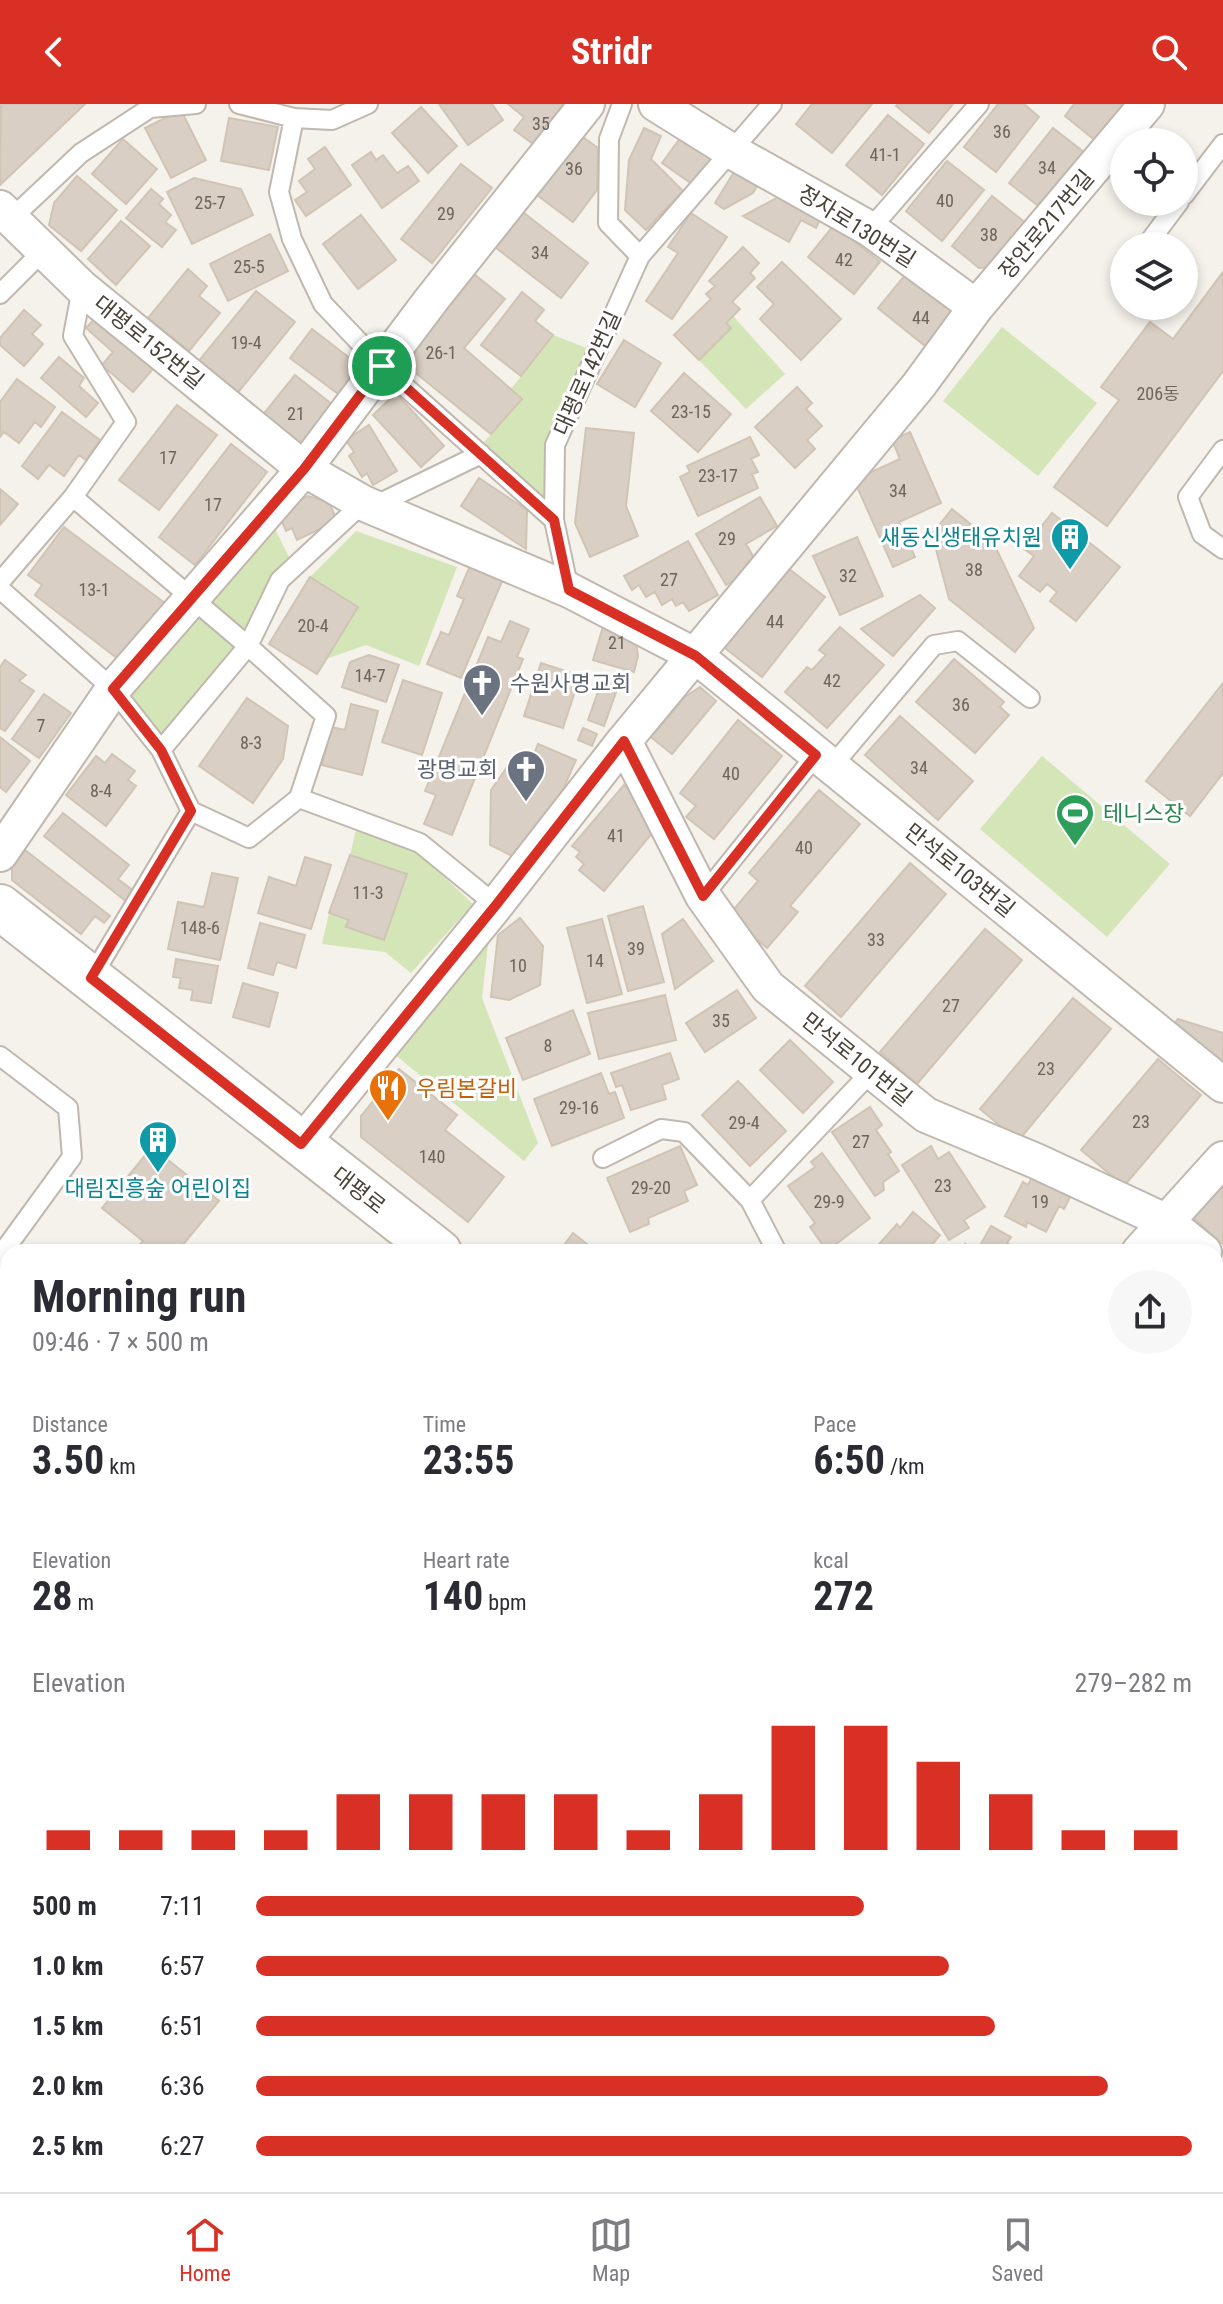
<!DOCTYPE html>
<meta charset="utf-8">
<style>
:root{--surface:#fff;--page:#f7f7f7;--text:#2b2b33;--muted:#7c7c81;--line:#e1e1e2;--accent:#d93025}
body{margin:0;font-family:"Roboto Condensed","Noto Sans KR",sans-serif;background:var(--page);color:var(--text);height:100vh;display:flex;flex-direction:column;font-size:30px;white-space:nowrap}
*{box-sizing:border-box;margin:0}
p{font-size:26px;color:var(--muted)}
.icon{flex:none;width:44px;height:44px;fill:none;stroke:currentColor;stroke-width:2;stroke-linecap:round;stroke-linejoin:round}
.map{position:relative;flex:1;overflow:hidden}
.sheet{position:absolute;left:0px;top:1140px;width:1224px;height:948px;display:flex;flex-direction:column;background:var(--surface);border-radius:24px 24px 0 0;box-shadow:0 4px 12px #0003}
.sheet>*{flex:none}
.tools{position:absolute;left:1110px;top:24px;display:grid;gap:16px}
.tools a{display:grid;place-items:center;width:88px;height:88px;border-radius:50%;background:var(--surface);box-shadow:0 4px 12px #0003;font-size:40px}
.pin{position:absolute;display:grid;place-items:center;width:68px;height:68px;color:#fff;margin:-34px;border:4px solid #fff;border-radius:50%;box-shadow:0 2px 8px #0007}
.round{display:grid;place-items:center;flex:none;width:84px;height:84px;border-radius:42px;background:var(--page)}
.summary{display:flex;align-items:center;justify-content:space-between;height:136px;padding:0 32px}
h1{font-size:44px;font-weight:700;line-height:60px}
.metrics{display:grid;grid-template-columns:repeat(3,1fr);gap:12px;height:136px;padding:8px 32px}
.metrics div{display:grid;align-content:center}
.metrics b{font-size:40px;font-weight:700}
.metrics small{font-size:22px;font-weight:400}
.metrics p{font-size:22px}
.chart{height:224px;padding:16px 32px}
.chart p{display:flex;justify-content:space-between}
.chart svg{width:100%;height:144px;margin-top:8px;stroke:var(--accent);stroke-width:6}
ul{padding:0 32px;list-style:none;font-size:26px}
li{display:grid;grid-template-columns:128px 96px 1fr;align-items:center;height:60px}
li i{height:20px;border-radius:10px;background:var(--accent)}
header{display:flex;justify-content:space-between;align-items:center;height:104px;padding:0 32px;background:var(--accent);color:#fff;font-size:36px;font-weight:700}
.tabs{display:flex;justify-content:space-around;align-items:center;height:112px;border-top:2px solid var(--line);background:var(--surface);font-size:22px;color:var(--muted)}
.tabs a{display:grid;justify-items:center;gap:4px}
.tabs .current{color:var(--accent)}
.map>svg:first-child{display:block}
.green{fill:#d4e6b7}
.building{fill:#d9cfc4;stroke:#d0c4b5;stroke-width:2}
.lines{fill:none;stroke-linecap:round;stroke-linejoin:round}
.service-casing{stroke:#c0b8ae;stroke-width:22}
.minor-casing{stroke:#c0b8ae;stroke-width:38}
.tertiary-casing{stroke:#c0b8ae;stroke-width:48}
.secondary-casing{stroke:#d2c19d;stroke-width:48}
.service{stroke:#fff;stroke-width:18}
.minor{stroke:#fff;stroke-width:34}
.tertiary{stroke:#fff;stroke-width:44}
.secondary{stroke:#fceece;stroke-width:44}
.route-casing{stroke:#fff;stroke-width:16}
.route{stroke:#d93025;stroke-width:10}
.labels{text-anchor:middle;stroke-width:6;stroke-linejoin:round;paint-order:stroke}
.number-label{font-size:18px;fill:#6d655c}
.street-label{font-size:22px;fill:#494239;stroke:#fff}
.culture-label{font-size:22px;fill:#0d838f;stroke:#fff;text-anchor:end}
.worship-label{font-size:22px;fill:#5b616d;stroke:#fff;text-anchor:start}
.leisure-label{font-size:22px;fill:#27864d;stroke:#fff;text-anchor:start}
.food-label{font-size:22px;fill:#c56008;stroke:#fff;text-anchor:start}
</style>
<header><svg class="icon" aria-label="back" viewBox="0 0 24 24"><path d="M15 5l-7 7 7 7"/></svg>Stridr<svg class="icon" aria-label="search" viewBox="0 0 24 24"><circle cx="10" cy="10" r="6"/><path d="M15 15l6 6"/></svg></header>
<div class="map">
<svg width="1223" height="2088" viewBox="0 0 1223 2088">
<rect width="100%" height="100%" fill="#f5f1eb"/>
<path class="green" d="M733,212L785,270L746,305L699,256L731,224L726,219Z
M1002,223L1097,299L1038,372L943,297Z
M553,231L589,245L547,336L544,398L484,338L522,295L511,285Z
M269,413L291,457L246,531L199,494Z
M356,427L457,463L419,562L366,541L326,555L358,503L310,473Z
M193,505L239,543L160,634L124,587Z
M1042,652L1170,760L1107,833L980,725Z
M356,726L415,746L473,800L411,869L385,848L322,840L329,809L349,816L346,824L384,836L406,770L350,751Z
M489,832L482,894L538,1039L524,1057L393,949Z
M8,1510V2080H962L957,2088H2L0,1521Z"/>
<path class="building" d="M1,0H85L0,81Z
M439,0H492L503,16L468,41Z
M508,0H576L543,47L514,26L524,13Z
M812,0H872L832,49L796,20Z
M898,0H953L929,29L896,2Z
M998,0H1024L1039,13L996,68L964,43Z
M1074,0H1126L1096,37L1065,12Z
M421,3L457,42L428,69L392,29Z
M181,6L206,56L171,74L145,24Z
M888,11L924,40L882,91L846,61Z
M229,14L278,23L269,66L221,57Z
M644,24L661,32L651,55L683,87L646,126L625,106L629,56Z
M1053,24L1085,49L1041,104L1009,79Z
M576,28L598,44L597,86L573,118L533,88Z
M684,29L717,52L695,82L662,59Z
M123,35L157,65L126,100L92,70Z
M325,43L351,81L306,112L295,96L307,88L299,77L315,65L308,55Z
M371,48L376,56L383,51L397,69L408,62L419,77L382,104L352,61Z
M947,57L984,86L942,137L906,107Z
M461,60L492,84L432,159L401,135Z
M737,63L760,77L753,89L724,105L715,99Z
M77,72L117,106L81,147L49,121L54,99Z
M194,74L241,85L253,111L192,140L167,88Z
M151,85L163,95L159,100L171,111L165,118L176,126L162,143L126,114Z
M784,90L822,112L816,124L801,116L789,138L743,112Z
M992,92L1027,120L993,163L979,164L952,142Z
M519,105L588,159L561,194L491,140Z
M691,109L727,133L672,215L646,197L678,149L668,143Z
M361,111L396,156L358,185L323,140Z
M121,117L150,142L116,181L88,155Z
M834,121L880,158L854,190L808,153Z
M270,130L288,167L228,197L210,160Z
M743,143L759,159L750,169L755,174L732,198L740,205L726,219L731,224L699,256L674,231L711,195L706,190L715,182L709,177Z
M782,158L841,215L801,256L760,215L774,200L757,183Z
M188,165L207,182L199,192L220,209L189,247L148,214Z
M1223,168V267L1107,422L1054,383L1119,296L1101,283L1150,218L1173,235Z
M474,170L505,195L464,244L522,295L491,330L417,270L413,253L418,237Z
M906,170L952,207L950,222L930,246L878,204Z
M256,187L295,218L236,291L197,259Z
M522,188L544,206L535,217L553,231L521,272L481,241Z
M24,206L41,221L32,230L43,240L24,262L0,241V234Z
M100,209L158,259L133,288L102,261L113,248L86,224Z
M312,225L351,255L356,273L341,292L290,254Z
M624,236L661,259L635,303L597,280Z
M59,253L84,274L79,282L98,299L86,313L41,274Z
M684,269L731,310L698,348L651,307Z
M295,271L334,302L296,348L257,318Z
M17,275L55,303L41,323L35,318L19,339L4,328L0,333V298Z
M797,283L812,299L806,305L822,322L807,336L815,345L795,364L755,323Z
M396,289L444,342L421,363L373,311Z
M177,301L217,331L159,406L119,376Z
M62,308L100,336L86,356L79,351L64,372L49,361L38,375L22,362Z
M369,321L397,367L373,381L367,369L362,373L349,352L354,348L346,336Z
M586,324L634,329L626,402L638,432L590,453L575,419Z
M910,328L941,399L899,418L915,453L893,463L854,376L900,355L892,336Z
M750,333L759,351L751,355L758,368L752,370L758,384L698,412L680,373L690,368L687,362Z
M231,340L267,368L195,461L159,433Z
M479,374L527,406L526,445L461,402Z
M0,385L18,400L0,421Z
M308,392L329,398L337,417L297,436L292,424L286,427L277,406Z
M760,393L777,422L746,440L759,462L726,481L696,430Z
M952,405L993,438L1034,524L1015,548L949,495L932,430Z
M1052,409L1120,463L1076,517L1050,497L1057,488L1047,480L1040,488L1019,472L1034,452L1024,445Z
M64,423L166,500L122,558L35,491L42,481L28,471Z
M857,433L883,492L840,511L813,452Z
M688,437L718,491L689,507L683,498L676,502L672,495L662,501L655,488L646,493L639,481L632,486L624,472Z
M470,462L503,475L461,574L427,560L441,528L449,531L464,495L457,492Z
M788,464L825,493L762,573L725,544Z
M310,473L358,503L317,570L269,540Z
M920,491L935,504L893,552L861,525Z
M605,516L634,525L638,552L634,568L593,556Z
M510,517L529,525L517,553L523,555L452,731L424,720L436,691L425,687L488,533L501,538Z
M840,523L884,561L827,624L785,588L807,563L812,566L826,551L819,546Z
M369,551L399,561L386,598L342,583L350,558Z
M954,555L1004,598L1000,603L1009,611L975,649L916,598Z
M5,556L26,571L19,577L34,587L5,627L0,624V563Z
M541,559L580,572L563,624L524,612Z
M604,571L620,577L604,622L588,616Z
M403,576L442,589L422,651L382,638Z
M1223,579V669L1190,712L1146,677Z
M700,583L716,597L672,650L651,633L685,593Z
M44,590L71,609L39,654L12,635Z
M247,594L288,622L283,655L253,699L199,662Z
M351,600L378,607L362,671L322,661L331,623L345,626Z
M900,612L973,677L938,716L865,651Z
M738,616L782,652L714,735L686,713L696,702L680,689Z
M583,624L597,630L592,642L578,636Z
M0,633L30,657L6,688L0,683Z
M538,640L576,656L552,710L512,752L490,741L491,686L512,656L531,657Z
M112,650L135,667L128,676L136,682L106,722L66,691L96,652L105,659Z
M624,681L645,699L659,721L604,787L579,766L584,760L576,753L580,748L572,742Z
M819,686L860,720L790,802L798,808L767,844L729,811L758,777L749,769Z
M63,709L129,761L118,775L135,788L127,798L44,732Z
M25,746L110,812L104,819L95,812L81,830L12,776V763Z
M350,751L407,770L384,836L346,823L349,816L329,809Z
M305,753L331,761L311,825L258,809L269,773L296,782Z
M910,759L946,790L841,913L805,882Z
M212,769L238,774L220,856L168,845L178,798L204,803Z
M643,802L664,878L628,887L608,812Z
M520,814L543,842L540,881L509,896L491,893L498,831Z
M602,815L622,890L587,899L567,824Z
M683,815L713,857L675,885L662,830Z
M260,819L305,831L296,864L277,858L273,871L248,864Z
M985,825L1022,856L917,980L880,948Z
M176,855L218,862L211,899L191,896L193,886L179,884L181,874L173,873Z
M243,879L278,889L269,923L233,913Z
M737,886L756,914L705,948L686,919Z
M665,891L676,936L599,955L588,909Z
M1073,894L1111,925L1018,1037L980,1005Z
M573,906L590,950L523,976L506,934Z
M1178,915L1223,929V966L1170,925Z
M790,936L833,978L803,1009L760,966Z
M670,949L679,975L662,981L666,995L631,1006L622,981L616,983L611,969Z
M1158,955L1201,991L1124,1082L1081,1046Z
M399,965L457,1011L445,1026L504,1073L468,1118L361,1033V1012Z
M601,969L609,990L615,988L624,1014L552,1042L534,995Z
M738,977L786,1027L750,1062L702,1011Z
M870,1003L882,1021L876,1026L891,1048L888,1050L899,1067L883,1078L884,1086L875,1092L832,1028Z
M680,1042L697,1081L684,1087L688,1097L648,1114L649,1120L630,1128L607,1074Z
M931,1042L938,1055L949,1048L985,1103L964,1116L969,1124L949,1136L902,1061Z
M152,1043L219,1097L177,1148H134L143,1137L102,1104Z
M822,1049L870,1114L827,1147L810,1123L815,1119L788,1082L815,1063L811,1058Z
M1032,1073L1070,1093L1064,1105L1059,1102L1046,1128L1027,1118L1026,1123L1005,1112L1023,1078L1028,1081Z
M1223,1076V1140L1192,1113Z
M913,1108L940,1131L926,1148H872L897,1120L900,1124Z
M991,1122L1011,1133L1007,1139L1013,1143L1010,1148H961L965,1140L977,1147Z
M573,1129L597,1148H559Z
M1223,1202V1274L1216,1266V1208Z
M8,1244V1339L0,1350V1255Z
M1216,1536L1223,1541V1658L1216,1667Z"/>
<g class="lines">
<defs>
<path id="service" d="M239,0L294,14L332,16L368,0
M622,0L609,35L608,119L640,152
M294,14L279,88L292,135L323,200L382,262L554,416
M1184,91L1223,40
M12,114L81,49L150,4L196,0
M870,125L979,0
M1146,142L1179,98
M82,184L73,232L126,318L73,393L248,542L326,612L299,694
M0,190L43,147
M1223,346L1188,393L1202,430L1223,445
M372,403L481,350
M0,478L73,393
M0,485L113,585L161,646L191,707
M569,486L554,416L555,341L640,152L772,0
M161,646L248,542L280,476L363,399
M832,662L934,541L958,537L1030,594
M191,707L249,734L299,694L420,739L496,801
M703,792L816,651
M91,874L191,707
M0,952L68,1004L72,1053L0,1152
M603,1054L661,1025L684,1028L750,1096L777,1148
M750,1096L872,967
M1216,1301L1223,1311
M1216,1328L1223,1330"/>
<path id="minor" d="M656,0L733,48L870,125L976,203
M0,104L82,184L304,365L363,399L569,486L696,552L1223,981
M624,637L703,792L768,883L926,1011L1036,1057L1167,1118L1204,1148
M0,750L113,585L304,365L432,195L587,0
M301,1040L496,801L624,637L919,281L976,203L1147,0
M1139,1148L1223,1055"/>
<path id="tertiary" d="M0,803L439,1148
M1216,1765L1223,1771"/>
<path id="secondary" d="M1216,1827L1223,1818
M1015,2088L1021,2080"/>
</defs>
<use href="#service" class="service-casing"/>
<use href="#minor" class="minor-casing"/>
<use href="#tertiary" class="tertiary-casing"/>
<use href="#secondary" class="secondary-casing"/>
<use href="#service" class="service"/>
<use href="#minor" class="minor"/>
<use href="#tertiary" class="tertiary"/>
<use href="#secondary" class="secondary"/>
</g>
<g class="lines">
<defs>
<path id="route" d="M382,262L554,416L569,486L696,552L816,651L703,792L624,637L496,801L301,1040L91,874L191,707L161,646L113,585L304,365Z"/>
</defs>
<use href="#route" class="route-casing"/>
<use href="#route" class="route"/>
</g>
<defs>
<symbol id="building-pin" viewBox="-11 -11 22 30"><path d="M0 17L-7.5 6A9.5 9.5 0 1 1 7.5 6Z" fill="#0f9aa8" stroke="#fff"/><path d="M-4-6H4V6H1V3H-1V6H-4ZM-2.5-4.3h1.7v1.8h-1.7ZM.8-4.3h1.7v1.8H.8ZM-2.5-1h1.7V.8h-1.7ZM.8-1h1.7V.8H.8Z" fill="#fff"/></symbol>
<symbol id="church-pin" viewBox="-11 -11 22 30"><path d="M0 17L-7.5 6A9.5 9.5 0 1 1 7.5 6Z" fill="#6b7280" stroke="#fff"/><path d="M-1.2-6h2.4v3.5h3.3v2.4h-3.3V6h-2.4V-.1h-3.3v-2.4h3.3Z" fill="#fff"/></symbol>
<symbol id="stadium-pin" viewBox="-11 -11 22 30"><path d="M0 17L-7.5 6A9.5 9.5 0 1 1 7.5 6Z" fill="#2e9e5b" stroke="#fff"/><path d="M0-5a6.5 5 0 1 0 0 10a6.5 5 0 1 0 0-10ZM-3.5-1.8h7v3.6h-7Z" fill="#fff"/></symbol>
<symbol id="restaurant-pin" viewBox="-11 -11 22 30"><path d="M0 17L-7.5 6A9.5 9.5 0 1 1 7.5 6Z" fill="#e8710a" stroke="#fff"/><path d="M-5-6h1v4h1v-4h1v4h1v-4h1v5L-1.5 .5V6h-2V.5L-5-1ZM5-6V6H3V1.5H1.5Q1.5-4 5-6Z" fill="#fff"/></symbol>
</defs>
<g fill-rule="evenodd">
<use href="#building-pin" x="1048" y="411" width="44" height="60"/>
<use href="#church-pin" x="460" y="557" width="44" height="60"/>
<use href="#church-pin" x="504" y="643" width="44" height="60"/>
<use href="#stadium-pin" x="1053" y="687" width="44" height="60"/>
<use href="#restaurant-pin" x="366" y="962" width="44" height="60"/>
<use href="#building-pin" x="136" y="1014" width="44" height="60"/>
</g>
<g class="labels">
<g class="number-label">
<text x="541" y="26">35</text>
<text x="1002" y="34">36</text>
<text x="885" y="57">41-1</text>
<text x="1047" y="70">34</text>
<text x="574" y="71">36</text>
<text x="945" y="103">40</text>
<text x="210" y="105">25-7</text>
<text x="446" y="116">29</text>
<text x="989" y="137">38</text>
<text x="540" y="155">34</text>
<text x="844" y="162">42</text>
<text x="249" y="169">25-5</text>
<text x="921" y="220">44</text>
<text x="246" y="245">19-4</text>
<text x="441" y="255">26-1</text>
<text x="1158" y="296">206동</text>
<text x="691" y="314">23-15</text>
<text x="296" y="316">21</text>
<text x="168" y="360">17</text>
<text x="718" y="378">23-17</text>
<text x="898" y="393">34</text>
<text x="213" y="407">17</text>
<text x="727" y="441">29</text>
<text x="974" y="472">38</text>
<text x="848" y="478">32</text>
<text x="669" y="482">27</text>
<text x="94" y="492">13-1</text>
<text x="775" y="524">44</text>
<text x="313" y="528">20-4</text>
<text x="617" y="545">21</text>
<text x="370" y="578">14-7</text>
<text x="832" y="583">42</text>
<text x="961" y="607">36</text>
<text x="41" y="628">7</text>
<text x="251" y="645">8-3</text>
<text x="919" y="670">34</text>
<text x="731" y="676">40</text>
<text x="101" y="693">8-4</text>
<text x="616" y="738">41</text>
<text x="804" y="750">40</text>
<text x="368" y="795">11-3</text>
<text x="200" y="830">148-6</text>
<text x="876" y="842">33</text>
<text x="636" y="851">39</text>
<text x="595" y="863">14</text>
<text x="518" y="868">10</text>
<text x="951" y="908">27</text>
<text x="721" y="923">35</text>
<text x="548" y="948">8</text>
<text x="1046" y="971">23</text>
<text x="579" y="1010">29-16</text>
<text x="1141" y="1024">23</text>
<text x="744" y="1025">29-4</text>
<text x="861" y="1044">27</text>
<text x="432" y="1059">140</text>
<text x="943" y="1088">23</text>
<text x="651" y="1090">29-20</text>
<text x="829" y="1104">29-9</text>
<text x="1040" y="1104">19</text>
</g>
<g class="street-label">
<text transform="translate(1046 120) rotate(-50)" y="8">장안로217번길</text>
<text transform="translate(857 122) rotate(32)" y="8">정자로130번길</text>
<text transform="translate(149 238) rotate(39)" y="8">대평로152번길</text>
<text transform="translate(587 269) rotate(-66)" y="8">대평로142번길</text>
<text transform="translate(960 766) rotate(39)" y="8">만석로103번길</text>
<text transform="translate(857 955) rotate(39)" y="8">만석로101번길</text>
<text transform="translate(359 1086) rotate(38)" y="8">대평로</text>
</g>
<g class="culture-label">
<text x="1042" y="441">새동신생태유치원</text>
<text x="158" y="1092" text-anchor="middle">대림진흥숲 어린이집</text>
</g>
<g class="worship-label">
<text x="510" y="587">수원사명교회</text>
<text x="498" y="673" text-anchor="end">광명교회</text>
</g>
<g class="leisure-label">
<text x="1103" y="717">테니스장</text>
</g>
<g class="food-label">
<text x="416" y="992">우림본갈비</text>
</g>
</g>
</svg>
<div class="tools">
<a><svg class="icon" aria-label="locate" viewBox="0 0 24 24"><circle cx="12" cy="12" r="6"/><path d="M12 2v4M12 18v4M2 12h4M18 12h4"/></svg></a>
<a><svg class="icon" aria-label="layers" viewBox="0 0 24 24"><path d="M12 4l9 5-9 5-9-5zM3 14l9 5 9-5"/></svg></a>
</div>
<div class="pin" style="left:382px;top:262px;background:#1e9e55"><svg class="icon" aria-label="arrive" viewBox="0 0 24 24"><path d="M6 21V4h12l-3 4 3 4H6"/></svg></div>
<section class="sheet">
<div class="summary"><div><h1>Morning run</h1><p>09:46 · 7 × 500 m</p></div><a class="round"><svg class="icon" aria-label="share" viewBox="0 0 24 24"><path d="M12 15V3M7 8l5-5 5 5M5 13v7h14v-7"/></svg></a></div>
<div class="metrics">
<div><p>Distance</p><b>3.50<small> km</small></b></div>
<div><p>Time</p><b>23:55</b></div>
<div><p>Pace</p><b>6:50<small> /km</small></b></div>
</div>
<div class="metrics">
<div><p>Elevation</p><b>28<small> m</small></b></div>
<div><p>Heart rate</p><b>140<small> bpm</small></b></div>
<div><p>kcal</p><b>272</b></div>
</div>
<div class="chart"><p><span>Elevation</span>279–282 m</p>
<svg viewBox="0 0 160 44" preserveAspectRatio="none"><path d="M5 44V38M15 44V38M25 44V38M35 44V38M45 44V27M55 44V27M65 44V27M75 44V27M85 44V38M95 44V27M105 44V6M115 44V6M125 44V17M135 44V27M145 44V38M155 44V38"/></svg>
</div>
<ul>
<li><b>500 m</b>7:11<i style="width:65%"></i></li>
<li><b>1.0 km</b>6:57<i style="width:74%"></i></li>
<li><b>1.5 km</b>6:51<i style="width:79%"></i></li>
<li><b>2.0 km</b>6:36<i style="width:91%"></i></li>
<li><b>2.5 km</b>6:27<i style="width:100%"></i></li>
</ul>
</section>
</div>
<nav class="tabs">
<a class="current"><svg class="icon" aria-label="home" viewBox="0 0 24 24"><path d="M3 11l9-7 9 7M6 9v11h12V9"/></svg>Home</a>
<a><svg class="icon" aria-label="map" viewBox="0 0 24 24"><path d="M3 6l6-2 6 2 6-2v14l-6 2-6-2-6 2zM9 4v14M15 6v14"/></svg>Map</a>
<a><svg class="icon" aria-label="saved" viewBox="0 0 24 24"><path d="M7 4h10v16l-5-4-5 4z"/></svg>Saved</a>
</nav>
